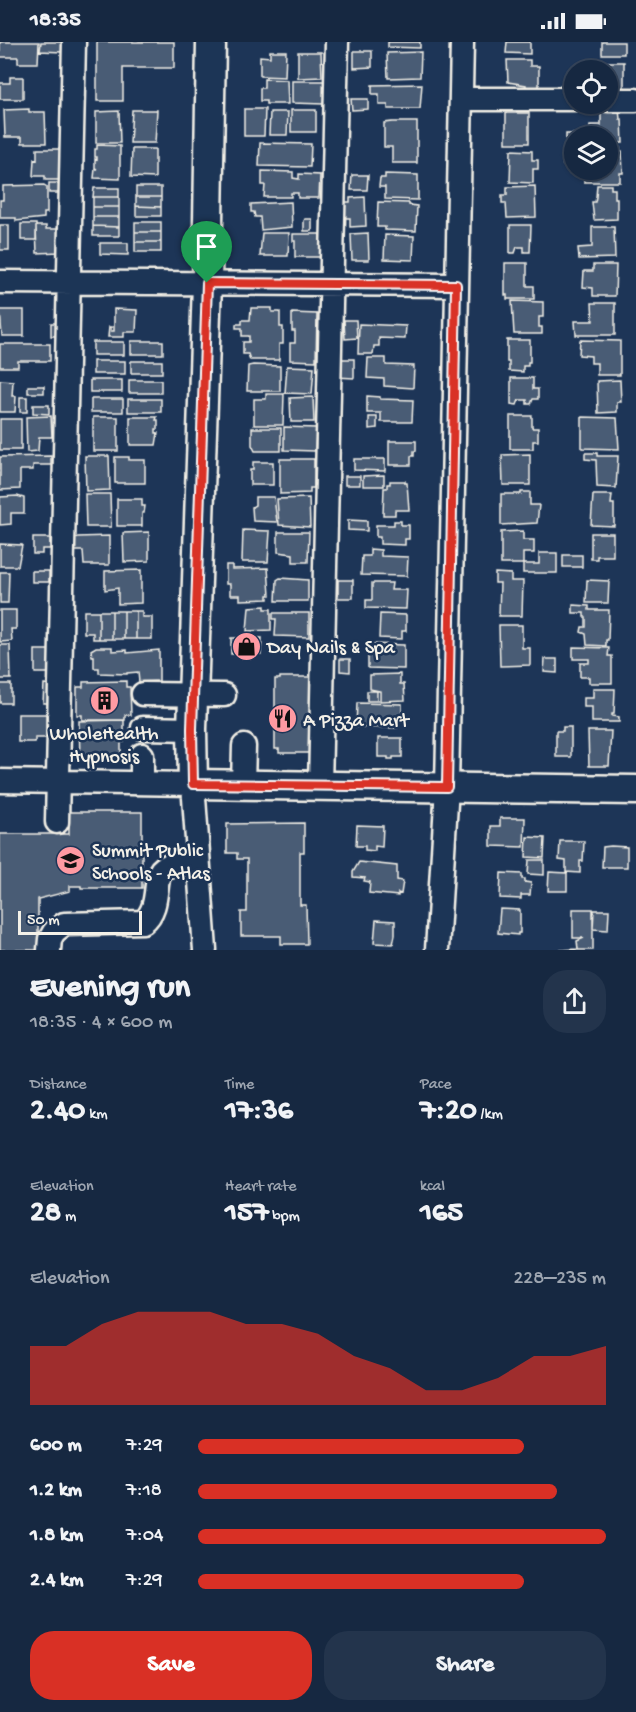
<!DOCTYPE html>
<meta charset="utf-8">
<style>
:root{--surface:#162841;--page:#23344c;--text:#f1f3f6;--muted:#9ea6b1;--line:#35445a;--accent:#d93025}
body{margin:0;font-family:"Gochi Hand",sans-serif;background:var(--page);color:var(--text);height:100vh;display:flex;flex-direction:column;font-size:22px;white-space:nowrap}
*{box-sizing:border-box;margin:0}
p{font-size:20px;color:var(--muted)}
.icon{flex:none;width:33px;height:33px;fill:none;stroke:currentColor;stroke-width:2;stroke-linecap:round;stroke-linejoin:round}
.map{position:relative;height:908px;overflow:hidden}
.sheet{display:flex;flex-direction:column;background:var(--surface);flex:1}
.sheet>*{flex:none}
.fabs{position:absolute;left:564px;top:18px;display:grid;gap:12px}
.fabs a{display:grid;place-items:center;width:54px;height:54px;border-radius:50%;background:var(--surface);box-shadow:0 2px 4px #0004,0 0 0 2px var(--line);font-size:30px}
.scale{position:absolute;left:18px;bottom:15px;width:124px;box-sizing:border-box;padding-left:6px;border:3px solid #f4f1e8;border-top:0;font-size:16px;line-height:21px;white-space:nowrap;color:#f4f1e8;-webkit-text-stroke:4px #1d3557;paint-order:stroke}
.pin{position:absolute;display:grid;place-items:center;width:51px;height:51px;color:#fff;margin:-62px -26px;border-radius:50% 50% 50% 0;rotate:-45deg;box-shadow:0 0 6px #0007}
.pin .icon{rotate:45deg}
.round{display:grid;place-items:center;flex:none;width:63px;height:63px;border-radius:24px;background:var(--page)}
.head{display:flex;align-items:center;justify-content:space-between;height:102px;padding:0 30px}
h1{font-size:33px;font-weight:800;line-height:45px}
.stats{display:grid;grid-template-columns:repeat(3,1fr);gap:9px;height:102px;padding:6px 30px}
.stats div{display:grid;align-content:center}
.stats b{font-size:30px;font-weight:800}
.stats small{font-size:16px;font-weight:400}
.stats p{font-size:16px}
.chart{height:168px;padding:12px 30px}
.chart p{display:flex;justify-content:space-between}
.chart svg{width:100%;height:108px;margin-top:6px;fill:var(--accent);opacity:.7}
.cta{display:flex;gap:12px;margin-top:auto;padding:12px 30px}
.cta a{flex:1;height:69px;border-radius:24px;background:var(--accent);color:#fff;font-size:24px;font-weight:800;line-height:69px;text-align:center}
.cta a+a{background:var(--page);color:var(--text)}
ul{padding:0 30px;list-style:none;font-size:20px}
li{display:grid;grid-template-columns:96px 72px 1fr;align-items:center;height:45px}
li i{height:15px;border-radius:8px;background:var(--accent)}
.status{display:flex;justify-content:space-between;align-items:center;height:42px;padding:0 30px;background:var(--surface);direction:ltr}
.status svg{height:16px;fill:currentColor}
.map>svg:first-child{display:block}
.building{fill:#485b74;stroke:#f4f1e8;stroke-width:1.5}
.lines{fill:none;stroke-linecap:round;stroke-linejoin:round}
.minor-casing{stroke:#f4f1e8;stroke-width:27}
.major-casing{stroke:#f4f1e8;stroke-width:33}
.minor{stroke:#1d3557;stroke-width:22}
.major{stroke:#1d3557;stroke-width:28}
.route-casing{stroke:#fff;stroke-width:12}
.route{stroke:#d93025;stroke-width:8}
.labels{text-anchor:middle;stroke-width:5;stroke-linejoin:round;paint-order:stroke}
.poi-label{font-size:20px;fill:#f4f1e8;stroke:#1d3557;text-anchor:start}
</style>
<div class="status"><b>18:35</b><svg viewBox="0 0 49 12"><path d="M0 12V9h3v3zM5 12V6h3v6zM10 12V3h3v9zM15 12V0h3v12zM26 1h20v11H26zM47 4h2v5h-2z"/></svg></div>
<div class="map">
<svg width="636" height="908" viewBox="0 0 636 908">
<rect width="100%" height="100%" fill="#1d3557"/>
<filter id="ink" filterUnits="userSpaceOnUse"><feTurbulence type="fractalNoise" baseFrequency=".0167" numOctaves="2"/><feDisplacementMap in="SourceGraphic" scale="12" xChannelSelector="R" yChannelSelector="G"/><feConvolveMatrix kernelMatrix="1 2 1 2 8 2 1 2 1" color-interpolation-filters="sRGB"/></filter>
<g filter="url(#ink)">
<path class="building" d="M0,0H39L38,21H18V15H0Z
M41,0H62V10L40,9Z
M97,0H174V26H123V59H97Z
M388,0H420V6L388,5Z
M507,0H530V12L506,11Z
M602,0H624V12H602Z
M270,9H286L285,35L260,34V14L270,15Z
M354,9H372V25L354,26Z
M298,10H321L322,35L298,36Z
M421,10L420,35L388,36L387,11Z
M507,18H530V24H539V52H526V43L508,40Z
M602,20H624V51H608V28H602Z
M10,35H23V57H0V41H10Z
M264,37L287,38L288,62H266V59H260V46H264Z
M292,39H324V62L292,61Z
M422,42L420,67H388V63H379V52H372V43Z
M351,57H368V67L352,68Z
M29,67V70H45L46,101H22V95H5L4,68Z
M244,67H265L264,94H244Z
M132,68H157L155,101H130Z
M291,68H316V90H291Z
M619,68L620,77H622L623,101H608V94H590V83H601V69Z
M119,69L120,101H96V70Z
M270,70H288L287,93H269Z
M506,71H529V101H506Z
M392,80H417V121H392V105H384V81Z
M566,92H582V94H574V101L566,102Z
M260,101L311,102L310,125L259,124Z
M97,103L120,104V137L94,136L95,127H97L95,126V117L97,118V115H95V107H97Z
M609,106H620V109H622L623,131H620V140H584V129L608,128Z
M37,107H66V115H60L59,138H45V134H33L34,117L37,118Z
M132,107H155V136L131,135Z
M574,107V122L563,123V108Z
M511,108L532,109V118H538V127H533V141L510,140Z
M262,129L293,130V136L299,137V132L320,133L319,156H298V151H291V155H264L265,143H262Z
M385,132L418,133V158L385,157V145H379L380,136H385Z
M352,133H368L367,148H351Z
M49,141H64L65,151H49Z
M44,143L47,145V171H44V176L16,179V176H0V158H3V144Z
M597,143H611V147H615V156H617V177L594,178L592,160H595L596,155Z
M535,144L536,175L507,176L506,161H502V153H507V145Z
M136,145H161V155H136Z
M94,146H119V155H93Z
M93,155H119V165H93Z
M136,155H161V165L136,164Z
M365,155L366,184L350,185V176H344L343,160H350V156Z
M291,160L292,185L261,188L260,175H255L254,170H251V162Z
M378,160L409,161V163L417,164L416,189L385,188V185H377Z
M136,164L161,165V174H136Z
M93,165H119V175H93Z
M93,175H119V185L93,184Z
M305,177H312V189H304V179Z
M135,180H161V190H135Z
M21,182H36V198H21Z
M0,183H9V208H0Z
M510,183H531L530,210H524V205H517L515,211H510Z
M36,184H46V187H59V210L37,211Z
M93,184L119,185V194H93Z
M592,185H614L615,216L579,217L578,206L592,205Z
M135,190H161V200H135Z
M262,191H289L288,214H260Z
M368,191L369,218H352L351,192Z
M293,192H320V215H295V199H293Z
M385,193L414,194L413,218L384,217Z
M135,200H161V210H135Z
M100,201H128V213L100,212Z
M505,221H527V244H534V257H507V253H505Z
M593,223H616L615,254H593V246L583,245L584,229H593Z
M512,259L543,260V275H539V285H542V292H514Z
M592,261H615V293H576L575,279H593Z
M251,266H272V270H280V285H283V302H279V318H250L248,312H243V300H249V294H242V286H236V282H242V278H250Z
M114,267L137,268L136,290H124V295H108L109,285H111V289H114Z
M0,268H24V294H2Z
M292,271L317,272L316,319L290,318V301H295V289H292Z
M344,278H356L357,296L345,297Z
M51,281H61V294H51Z
M359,282L406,284L405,297L379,296V304H374L373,312H358Z
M507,298H530V320H528V324H523V330L509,329V320H507Z
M580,298L620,299V333H597V321H591V314L579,313Z
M131,299H163V312H131Z
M93,300H124V313H93Z
M0,302H50V319H18V325H0Z
M368,316H386V323L414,324L413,346L384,344V337L367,336Z
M337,317H354V336L336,335Z
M93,319H125V332H93Z
M131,319H162V331H131Z
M253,323L280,324V349H247L248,324Z
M287,324L314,325L312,352L285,351Z
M511,336H533V347H538V357H533L531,362H527V358H519L517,363L511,362Z
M0,338L13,339L12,354H16L15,370H0Z
M90,338H122V350H90Z
M129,338H161V351H129Z
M620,338L621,360H617V370L598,371L597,339Z
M28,344H44V351H28Z
M266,352H284L283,383H254V357H266Z
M367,354L380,355V357L413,358L412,380H381V371H367Z
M20,355H27V370H20Z
M313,355L314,380H291L290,356Z
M91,357H123V370H91Z
M128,357H161V370H128Z
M33,363H49V372L33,371Z
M51,374L52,395H39L38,409L27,410L26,375Z
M510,374H532V386H538V399H533V407H510Z
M93,375H118V409H93Z
M130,375H157L156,378H158V387H156V391H158L156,403H130Z
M369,375H377V386L369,387Z
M582,375L617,376L619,407L582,406Z
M0,377H21V408H0Z
M284,385L316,386L315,409L284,408Z
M252,386H281V409H255L252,403Z
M389,399H416V409H414V414H411V423H389Z
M585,411H597V414H618L616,446L597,445L596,418L585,417Z
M530,412V443H503L502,413Z
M51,414V423H33V428H20V447L0,448V415Z
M85,414H109L110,448L86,449Z
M115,415H129V418H145V441H115Z
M280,417H314V446H310V451L280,452Z
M354,417H385V429L354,428Z
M253,420H273V443H250V428H253Z
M384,433V444H363V434Z
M345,434H360V443H345Z
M390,439H405V441H407L409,468H395V473H383L384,446H387V442H390Z
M521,450H530V463H539L537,481L501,483V452H521Z
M85,452H110L111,485H86Z
M593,453H612L611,462H614V484L591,483Z
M17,454L24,456V471H11V482L0,483V455Z
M255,455H274L277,480L253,479L252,465L255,463Z
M309,456L310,485L279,483L277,457Z
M117,457H142V464H145L144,471H142V484H117Z
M348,478L367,479V489L348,488Z
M394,479H401V483H409V497H405V503L380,502V495H376V483H394Z
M243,488L270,489L268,520H242Z
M523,489V498H534V511H523V522H501V490Z
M149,490V519L124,520L123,491Z
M278,490H309L308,520H293V512L278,510Z
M591,491H613V514H597V517H591Z
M109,494V523H84L83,509H72V499L78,495Z
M33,496H50V507H42V512H33Z
M0,502L22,503L18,524H0Z
M370,507L381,508V514L408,515L407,534L361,533L362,514H370Z
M539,511H557V531H523V522H539Z
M563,513H582V525H563Z
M226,523H232V527L268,526L270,553H268V557L240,558V553H230V542H226Z
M141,528V561L118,562V546L105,548V529Z
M32,529H49V540H32Z
M0,530H9L8,561H0Z
M495,531L511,532V539H523L522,574H499L500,541H495Z
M280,536L308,538V559H276L277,538Z
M338,538H353V556H338Z
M587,538L609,539L608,561H586Z
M372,541H392L391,548H407L406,567L366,566V558H372Z
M573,563L589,564V568H609L608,598H606V604L587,603L586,592L581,590L582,585H586V575H584V571H573Z
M265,564V567H271V588L247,589L249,565Z
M0,568H16V587H11L12,599L0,600Z
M84,569H99V597H93V591H84Z
M99,569H112V597H99Z
M112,569H124V597H112Z
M124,569H136V597H124Z
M136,569H142V575H152V597H136Z
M273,571H309V595L275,594L276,577H273Z
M380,572L406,573V589H402V597L379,596Z
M499,583H522V606H530V623L500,624Z
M231,596H262L261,612H231Z
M368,602L404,603V627L368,626Z
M0,603H10L11,637H0Z
M96,605H112V609L127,608V611L159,608V639L139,640L138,630L127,631V632L99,631V626H94V614H92L91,608Z
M573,605L609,606L608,614H612V641H589V635H580V621H589V617H573Z
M35,608H53V631H35Z
M340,617H350V630L340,629Z
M545,617H557V631L544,630Z
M400,632V642H404L405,658L380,659V649L370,647V633Z
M280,635H318V711H279V707H275V637H280Z
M126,639V645H130L131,673H125V678H82V673H77V645H83V640Z
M0,642H11V661H0Z
M44,642L56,643V661H43Z
M593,647H615L614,672H612V674L619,675V680H592V665H584V656H593Z
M367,649H377V659H367Z
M357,661L402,662V678H397V686L356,685Z
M18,672H46V696H35V700H18Z
M124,678V700H121V716L80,717L79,679Z
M563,685H571V715H556V689H563Z
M588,689H611L609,724H589Z
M378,696H402V715H393V717H388V715H378Z
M69,770H142V846H81V844H70V849L38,857V908H0V792H69Z
M500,776H525L524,805L491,804V784H500Z
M304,781V810H300V863H306L307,902H281V894H241V870H247V817H237V811H227V782Z
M357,783L383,784L382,805L375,804V809L365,808V804H356Z
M527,795L545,796L544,816L526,815Z
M560,799H584L583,819H580V831L566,830V819L559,818Z
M611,804L627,805V825H602L603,805Z
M529,818H544V833L528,832Z
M359,820L397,824V838L403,839L401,852L398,851V854L369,851L370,840L364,839L365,836L353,835V830Z
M549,830L567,831V849H548Z
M501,831L522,832V837H525V840L531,841L530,853H521V857L500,856Z
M500,867L520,868V891H518V893L498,891Z
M573,867H593V908H560L578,907L577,899L584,896H573Z
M594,868H609L608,888L593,887Z
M376,878L395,879V893L393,902L374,901Z"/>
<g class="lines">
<defs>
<path id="minor" d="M462,57H574
M608,58H636
M0,240L457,243
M143,652L224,653
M143,686L192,687
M0,739L193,742L205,908
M142,741V713
M243,742L244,704
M320,744L337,0
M57,780L74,0
M49,908L50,897L54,890L64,882L143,880C163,865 151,831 165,825C174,821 188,822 198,820
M437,908L447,745L462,0"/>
<path id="major" d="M211,0L207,241L192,687L193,742L636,748"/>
</defs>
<use href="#minor" class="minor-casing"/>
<use href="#major" class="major-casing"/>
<use href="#minor" class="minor"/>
<use href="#major" class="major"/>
</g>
</g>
<g class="lines" filter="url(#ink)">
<defs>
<path id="route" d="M207,241L456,243L447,745L193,742L192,687Z"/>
</defs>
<use href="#route" class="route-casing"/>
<use href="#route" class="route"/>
</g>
<defs>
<symbol id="shop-disc" viewBox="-11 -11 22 22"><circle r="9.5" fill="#ff9aa2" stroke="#1d3557"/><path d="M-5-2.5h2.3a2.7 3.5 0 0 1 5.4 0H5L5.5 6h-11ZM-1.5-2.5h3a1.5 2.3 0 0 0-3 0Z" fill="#111"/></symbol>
<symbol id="building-disc" viewBox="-11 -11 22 22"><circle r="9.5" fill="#ff9aa2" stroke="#1d3557"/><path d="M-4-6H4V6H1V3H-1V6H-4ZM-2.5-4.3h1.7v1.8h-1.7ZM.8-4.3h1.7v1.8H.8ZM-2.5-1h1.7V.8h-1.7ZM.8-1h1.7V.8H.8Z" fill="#111"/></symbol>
<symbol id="restaurant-disc" viewBox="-11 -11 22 22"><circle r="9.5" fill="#ff9aa2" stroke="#1d3557"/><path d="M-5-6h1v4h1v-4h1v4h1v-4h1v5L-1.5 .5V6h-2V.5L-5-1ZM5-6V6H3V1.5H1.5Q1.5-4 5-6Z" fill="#111"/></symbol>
<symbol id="school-disc" viewBox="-11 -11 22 22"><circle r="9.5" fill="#ff9aa2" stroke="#1d3557"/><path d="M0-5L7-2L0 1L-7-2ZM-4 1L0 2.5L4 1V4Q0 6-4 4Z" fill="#111"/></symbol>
</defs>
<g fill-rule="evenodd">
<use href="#shop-disc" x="230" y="588" width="33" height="33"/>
<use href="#building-disc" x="88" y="642" width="33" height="33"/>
<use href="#restaurant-disc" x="266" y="660" width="33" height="33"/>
<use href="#school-disc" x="54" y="802" width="33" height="33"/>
</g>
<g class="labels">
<g class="poi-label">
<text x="267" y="611">Day Nails &amp; Spa</text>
<text x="303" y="684">A Pizza Mart</text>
<text x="104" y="697" text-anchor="middle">WholeHealth<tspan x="104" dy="23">Hypnosis</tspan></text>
<text x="92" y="814">Summit Public<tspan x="92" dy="23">Schools - Atlas</tspan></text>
</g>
</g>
</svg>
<div class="fabs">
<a><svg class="icon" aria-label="locate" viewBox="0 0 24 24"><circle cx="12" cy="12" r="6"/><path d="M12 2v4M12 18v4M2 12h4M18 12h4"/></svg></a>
<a><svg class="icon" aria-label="layers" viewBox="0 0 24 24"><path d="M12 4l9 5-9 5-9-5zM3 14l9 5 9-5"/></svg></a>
</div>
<div class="scale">50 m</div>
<div class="pin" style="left:207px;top:241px;background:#1e9e55"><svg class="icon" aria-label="arrive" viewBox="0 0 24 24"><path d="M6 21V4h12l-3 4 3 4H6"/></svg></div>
</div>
<section class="sheet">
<div class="head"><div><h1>Evening run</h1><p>18:35 · 4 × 600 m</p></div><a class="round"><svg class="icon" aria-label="share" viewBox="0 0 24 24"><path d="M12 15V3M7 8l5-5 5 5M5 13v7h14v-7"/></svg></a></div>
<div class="stats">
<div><p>Distance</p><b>2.40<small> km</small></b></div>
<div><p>Time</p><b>17:36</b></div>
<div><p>Pace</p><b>7:20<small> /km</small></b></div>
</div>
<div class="stats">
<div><p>Elevation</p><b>28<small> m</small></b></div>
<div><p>Heart rate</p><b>157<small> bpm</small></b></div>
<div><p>kcal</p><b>165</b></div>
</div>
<div class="chart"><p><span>Elevation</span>228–235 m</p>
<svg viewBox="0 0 160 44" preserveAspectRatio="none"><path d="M0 44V20L10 20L20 11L30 6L40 6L50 6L60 11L70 11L80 15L90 24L100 29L110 38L120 38L130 33L140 24L150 24L160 20V44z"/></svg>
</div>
<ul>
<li><b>600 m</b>7:29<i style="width:80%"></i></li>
<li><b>1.2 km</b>7:18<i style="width:88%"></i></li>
<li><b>1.8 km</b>7:04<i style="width:100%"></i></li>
<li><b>2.4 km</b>7:29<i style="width:80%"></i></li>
</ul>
<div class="cta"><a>Save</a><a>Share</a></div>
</section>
